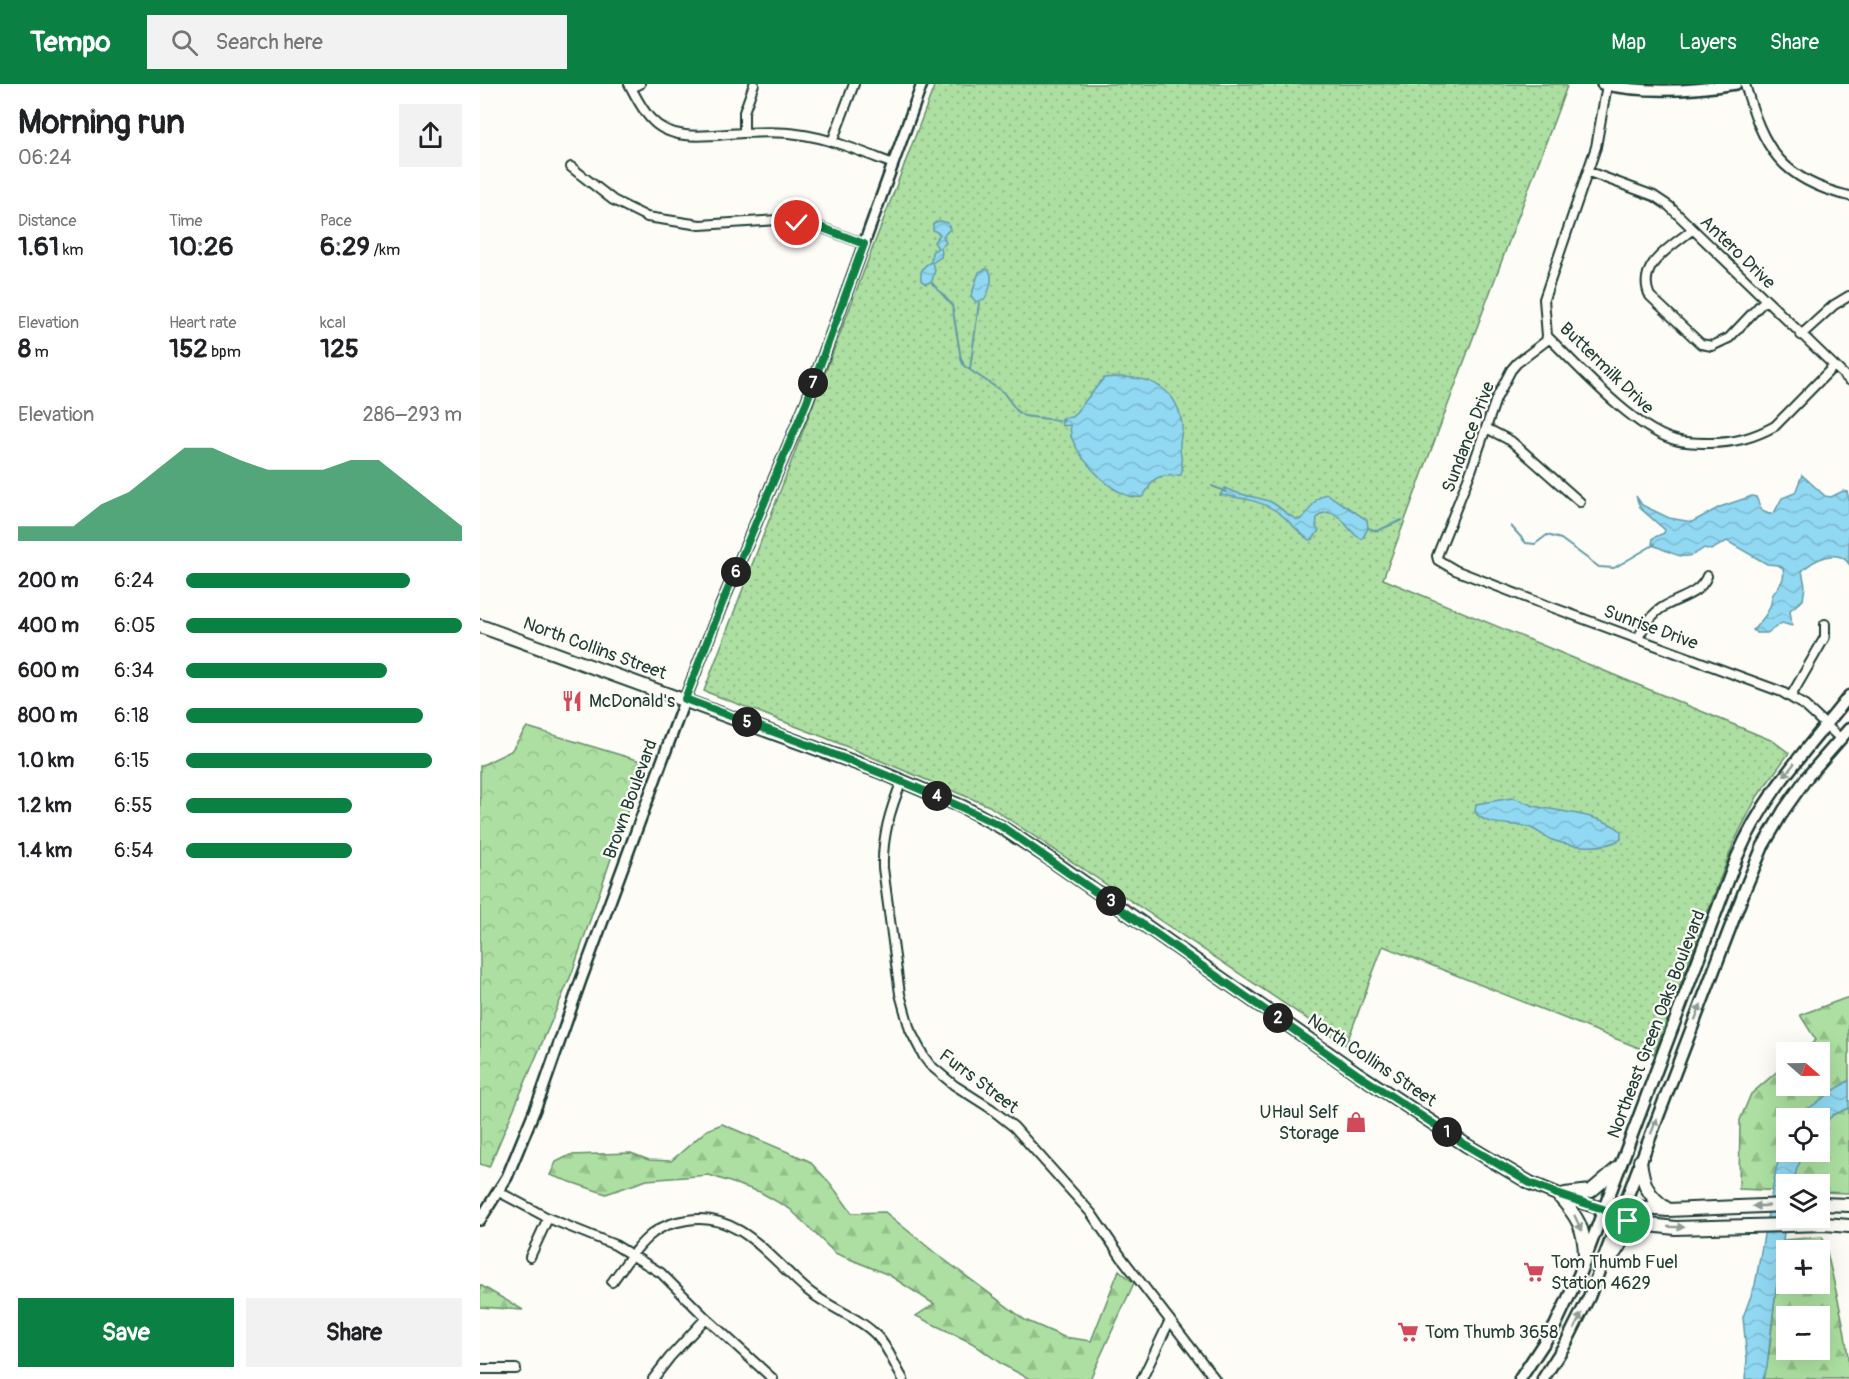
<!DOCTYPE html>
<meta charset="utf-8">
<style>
:root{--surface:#fff;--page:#f2f2f2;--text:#202124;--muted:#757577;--accent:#0b8043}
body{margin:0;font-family:Pangolin,sans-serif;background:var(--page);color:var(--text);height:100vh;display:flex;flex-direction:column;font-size:22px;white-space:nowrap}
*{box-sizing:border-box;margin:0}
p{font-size:20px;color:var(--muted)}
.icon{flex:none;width:33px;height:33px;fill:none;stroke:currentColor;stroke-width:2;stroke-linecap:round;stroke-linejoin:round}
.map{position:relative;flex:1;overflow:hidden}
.sheet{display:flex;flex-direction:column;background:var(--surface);width:480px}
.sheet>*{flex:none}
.needle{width:39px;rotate:110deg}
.buttons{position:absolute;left:1296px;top:958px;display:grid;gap:12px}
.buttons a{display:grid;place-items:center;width:54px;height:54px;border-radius:0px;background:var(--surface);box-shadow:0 6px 24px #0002;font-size:30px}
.pin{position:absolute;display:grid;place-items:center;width:51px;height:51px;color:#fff;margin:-26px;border:3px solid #fff;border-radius:50%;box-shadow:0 2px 6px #0007}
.km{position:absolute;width:30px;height:30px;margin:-15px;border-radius:50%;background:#222;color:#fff;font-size:16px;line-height:30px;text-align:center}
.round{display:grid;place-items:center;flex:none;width:63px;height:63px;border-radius:0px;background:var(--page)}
.overview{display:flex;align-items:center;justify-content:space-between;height:102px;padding:0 18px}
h1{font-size:33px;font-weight:800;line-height:45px}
.stats{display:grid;grid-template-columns:repeat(3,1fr);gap:9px;height:102px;padding:6px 18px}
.stats div{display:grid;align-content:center}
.stats b{font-size:26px;font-weight:800}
.stats small{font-size:16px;font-weight:400}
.stats p{font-size:16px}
.chart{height:168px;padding:12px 18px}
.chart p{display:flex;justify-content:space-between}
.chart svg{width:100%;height:108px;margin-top:6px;fill:var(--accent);opacity:.7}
.cta{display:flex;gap:12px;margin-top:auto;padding:12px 18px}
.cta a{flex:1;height:69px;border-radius:0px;background:var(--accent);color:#fff;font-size:24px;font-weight:800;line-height:69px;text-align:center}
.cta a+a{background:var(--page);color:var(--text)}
ul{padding:0 18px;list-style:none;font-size:20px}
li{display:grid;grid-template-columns:96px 72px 1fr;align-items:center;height:45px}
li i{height:15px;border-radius:8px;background:var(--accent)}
header{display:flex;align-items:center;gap:36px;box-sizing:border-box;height:84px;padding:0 30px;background:var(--accent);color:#fff}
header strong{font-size:28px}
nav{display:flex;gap:33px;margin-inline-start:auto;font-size:21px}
.search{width:420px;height:54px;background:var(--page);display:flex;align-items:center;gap:15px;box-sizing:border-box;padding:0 21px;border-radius:0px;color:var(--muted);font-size:22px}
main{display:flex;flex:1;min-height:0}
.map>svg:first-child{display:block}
.grass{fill:url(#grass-dots);stroke:#668e6a;stroke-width:1.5}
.forest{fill:url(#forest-firs);stroke:#668e6a;stroke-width:1.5;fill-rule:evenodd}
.park{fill:url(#park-crowns);stroke:#668e6a;stroke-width:1.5}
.water{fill:url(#water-waves);stroke:#639aa6;stroke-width:1.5}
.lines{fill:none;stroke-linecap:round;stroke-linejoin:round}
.stream{stroke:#639aa6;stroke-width:2}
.minor-casing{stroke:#1f3d34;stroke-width:12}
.tertiary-casing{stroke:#1f3d34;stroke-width:14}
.secondary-casing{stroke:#1f3d34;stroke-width:15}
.primary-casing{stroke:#1f3d34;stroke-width:16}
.minor{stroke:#fdfcf7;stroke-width:8}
.tertiary{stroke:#fdfcf7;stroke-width:9}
.secondary{stroke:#fdfcf7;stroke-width:10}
.primary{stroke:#fdfcf7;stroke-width:12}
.oneway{fill:#8e9c96}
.route-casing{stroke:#fff;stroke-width:12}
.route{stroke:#0b8043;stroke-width:8}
.labels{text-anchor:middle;stroke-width:4.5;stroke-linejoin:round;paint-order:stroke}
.street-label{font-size:18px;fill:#1f3d34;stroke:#fdfcf7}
.poi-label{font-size:18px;fill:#1f3d34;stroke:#fdfcf7;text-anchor:start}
</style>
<header>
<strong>Tempo</strong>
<div class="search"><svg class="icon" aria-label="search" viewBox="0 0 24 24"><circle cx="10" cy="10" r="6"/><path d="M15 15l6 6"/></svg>Search here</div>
<nav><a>Map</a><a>Layers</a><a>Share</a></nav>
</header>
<main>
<section class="sheet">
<div class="overview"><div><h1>Morning run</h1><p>06:24</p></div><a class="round"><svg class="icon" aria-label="share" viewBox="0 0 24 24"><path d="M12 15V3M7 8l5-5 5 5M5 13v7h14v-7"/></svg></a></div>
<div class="stats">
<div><p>Distance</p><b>1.61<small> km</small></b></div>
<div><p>Time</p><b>10:26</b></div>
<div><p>Pace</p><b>6:29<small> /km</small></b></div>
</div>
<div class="stats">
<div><p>Elevation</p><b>8<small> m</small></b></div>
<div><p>Heart rate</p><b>152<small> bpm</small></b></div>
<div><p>kcal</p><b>125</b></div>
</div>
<div class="chart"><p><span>Elevation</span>286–293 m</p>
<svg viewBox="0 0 160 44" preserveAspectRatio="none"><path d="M0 44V38L10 38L20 38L30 29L40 24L50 15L60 6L70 6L80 11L90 15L100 15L110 15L120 11L130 11L140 20L150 29L160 38V44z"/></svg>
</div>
<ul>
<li><b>200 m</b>6:24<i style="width:81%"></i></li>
<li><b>400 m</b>6:05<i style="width:100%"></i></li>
<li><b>600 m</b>6:34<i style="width:73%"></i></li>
<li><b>800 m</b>6:18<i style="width:86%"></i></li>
<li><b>1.0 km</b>6:15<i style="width:89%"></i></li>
<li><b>1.2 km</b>6:55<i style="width:60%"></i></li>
<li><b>1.4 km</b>6:54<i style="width:60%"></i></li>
</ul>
<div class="cta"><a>Save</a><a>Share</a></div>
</section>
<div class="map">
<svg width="1369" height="1295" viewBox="0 0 1369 1295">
<defs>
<pattern id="grass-dots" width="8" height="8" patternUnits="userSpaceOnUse" patternTransform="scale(1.5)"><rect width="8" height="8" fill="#acdfa1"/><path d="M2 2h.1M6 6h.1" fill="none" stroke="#94c08b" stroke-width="1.8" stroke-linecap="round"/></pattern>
<pattern id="forest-firs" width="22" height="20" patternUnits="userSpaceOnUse" patternTransform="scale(1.5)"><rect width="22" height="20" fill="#acdfa1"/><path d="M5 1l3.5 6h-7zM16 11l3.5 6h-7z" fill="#94c08b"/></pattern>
<pattern id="park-crowns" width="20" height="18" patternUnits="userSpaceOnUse" patternTransform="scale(1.5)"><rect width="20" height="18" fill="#acdfa1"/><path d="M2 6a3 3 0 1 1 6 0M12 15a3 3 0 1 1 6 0" fill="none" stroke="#94c08b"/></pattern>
<pattern id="water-waves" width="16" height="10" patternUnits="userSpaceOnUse" patternTransform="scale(1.5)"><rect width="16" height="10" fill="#91d8f2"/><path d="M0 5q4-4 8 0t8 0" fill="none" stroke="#7dbad0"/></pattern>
</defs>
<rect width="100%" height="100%" fill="#fdfcf7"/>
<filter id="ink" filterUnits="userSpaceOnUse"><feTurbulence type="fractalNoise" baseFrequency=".0167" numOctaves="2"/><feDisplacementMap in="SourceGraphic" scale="12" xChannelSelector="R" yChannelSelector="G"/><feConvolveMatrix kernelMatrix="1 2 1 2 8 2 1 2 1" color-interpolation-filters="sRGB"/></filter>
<g filter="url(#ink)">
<path class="grass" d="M455,0H1081L1087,2L903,495L1293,657L1309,669L1277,713L1254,758L1174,970L903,862L866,961L509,722L346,654L224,607Z"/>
<path class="forest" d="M1366,914H1369V1109L1340,1108V1101H1306V1107L1259,1105L1260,1036L1271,1010L1306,980V1002H1340V969H1320L1336,956L1320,931ZM1306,1035H1340V1068H1306Z
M242,1040L329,1077L350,1099L372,1129L405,1128L454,1168L545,1236L584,1253L611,1257L639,1186L654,1199L610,1295H550L523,1281L492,1259L436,1232L454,1220L409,1191L355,1169L310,1125L280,1108L229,1091L167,1096L126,1110L70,1091L76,1078L90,1071L151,1069L169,1076L191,1077L227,1046Z
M1342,1153L1345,1159C1354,1203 1369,1250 1369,1295H1283L1289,1270L1296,1205L1304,1173L1303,1156ZM1306,1167H1340V1200H1306ZM1306,1233H1340V1266H1306Z
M0,1201L43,1226L0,1223Z"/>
<path class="park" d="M47,643L164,678L92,889L9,1083L0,1080V682L31,667Z"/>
<path class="water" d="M460,137L468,139L470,145L463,152L466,159L460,164L462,168L461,173L452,179L455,186L452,197L446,200L441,196C440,186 443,182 451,178L452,168L458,164L454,158L460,150L453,146V140L456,138Z
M506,185L509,186C514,194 509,207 505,215L496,218L491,212L499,188Z
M624,294C661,290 697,298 702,341C703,348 699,356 700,364C700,374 705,381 701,391C695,392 690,391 684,392C671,393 670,405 662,413C636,417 602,378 592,355C590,351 591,346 590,341L582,342V334L592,333Z
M1322,391L1345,412L1351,413L1363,407L1367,408L1369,414V480C1358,463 1333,476 1322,487L1325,502L1323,516L1310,526L1312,542L1302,539L1287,549H1277L1273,546C1282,536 1292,526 1292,512C1298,501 1306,498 1303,484L1298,481L1287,480L1247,457L1231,466L1224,464C1203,481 1194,468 1172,461L1173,454L1184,449L1185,446L1160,424L1156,412L1162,421L1189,434L1212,438L1240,423L1272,412L1276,413L1282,427L1289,430L1294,429L1302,414L1315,409Z
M745,404C760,412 775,412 791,418C801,423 808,433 819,436C831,430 832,413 847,410L887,436L888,444L882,455C867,449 866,432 848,428L841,430L837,434L836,443L839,446L833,455L829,456C820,449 812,441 804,433C786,417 763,414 740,411Z
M1032,714C1042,715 1049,722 1059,723C1082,728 1123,731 1141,747V755C1124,766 1091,763 1072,756C1064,753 1056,745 1048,743C1031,738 1007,744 995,728L996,720Z
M1369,996V1024L1353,1031L1340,1044V1035H1318L1325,1027Z
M1306,1055V1068H1325L1317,1084L1313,1101H1306V1133L1303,1156L1305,1164L1296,1205L1287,1283L1283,1295H1265L1267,1276L1263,1233L1275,1201L1296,1085Z"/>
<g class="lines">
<path class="stream" d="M452,199L472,221L481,275L484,282L523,308L537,327L544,332L584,337
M490,285L499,219
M732,402L746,408
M1031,442L1046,459L1055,460L1067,451L1081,455L1119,483L1134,484L1175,460
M888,444L897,447L922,436"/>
<defs>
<path id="minor" d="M149,0C155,11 162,26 171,35C193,60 234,50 263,49C280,48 300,47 317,50C350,54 382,68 413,80
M1265,0C1283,64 1301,96 1369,112
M1127,1L1116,63L1064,215L1067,252C1099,283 1151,342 1192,355C1203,359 1217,359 1229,359C1254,359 1273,354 1295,342L1354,282
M151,4L160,0
M264,48V28L274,0
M352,58L374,0
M91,83L133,116L167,133L220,141L298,136L335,141L384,160
M1109,88L1174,112L1189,122L1369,296
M1213,145C1193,162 1155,181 1170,212L1221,260L1232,262L1249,254L1285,216
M1321,251L1354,221L1369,212
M1067,252L1066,257L1037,279L1031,286L1016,315L991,387L957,472L958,476L975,486L1055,517L1302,608L1325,622L1361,655
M1006,344L1031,357L1100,418
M1158,554C1165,541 1172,529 1185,522C1201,513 1220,510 1227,492
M1311,612L1345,553V540
M422,697C410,726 402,753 403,784L420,910L430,946L444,973L450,981L474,1001L510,1024L534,1043L611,1129L642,1174L735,1295
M19,1108L68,1134L135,1161L181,1189L226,1234L293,1295
M50,1173L68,1134
M132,1198C144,1182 157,1161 173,1149C183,1141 194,1138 207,1136C259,1127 290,1174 325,1204C346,1223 380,1233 397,1252C409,1264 414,1281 423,1295
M0,1285H36
M173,1295L190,1273L226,1234
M662,1295L690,1236"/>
<path id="tertiary" d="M1122,0C1165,10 1212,7 1256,0
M0,1136L27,1093L62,1008L101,896L205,615L241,522L327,317L442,0"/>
<path id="secondary" d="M1040,1295L1075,1242L1099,1191L1257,773C1285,708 1326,667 1369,612
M1063,1295L1086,1259L1109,1213L1265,805L1283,762L1304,726L1328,692L1369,645"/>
<path id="primary" d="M0,542L398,687L483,723L521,743L567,773L877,989L986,1061L1050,1099L1077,1110L1123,1125L1138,1135L1170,1141L1195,1144L1345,1140L1369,1142
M1160,1077C1163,1100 1167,1111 1187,1125
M1085,1110L1111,1107L1139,1083
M1078,1111C1097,1132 1105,1144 1105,1173
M1340,1120L1369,1121
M1123,1125L1143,1122L1188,1126L1306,1121
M1120,1182C1125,1177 1131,1173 1135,1168C1148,1150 1140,1146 1167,1141"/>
</defs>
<use href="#minor" class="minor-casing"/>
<use href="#tertiary" class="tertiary-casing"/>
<use href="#secondary" class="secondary-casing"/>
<use href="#primary" class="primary-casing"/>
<use href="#minor" class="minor"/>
<use href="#tertiary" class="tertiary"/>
<use href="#secondary" class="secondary"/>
<use href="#primary" class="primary"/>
</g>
<defs><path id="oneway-solid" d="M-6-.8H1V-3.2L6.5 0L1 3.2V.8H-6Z" transform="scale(1.5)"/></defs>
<g class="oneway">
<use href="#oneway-solid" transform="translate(1309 686) rotate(129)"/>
<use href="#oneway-solid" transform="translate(1218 928) rotate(-69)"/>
<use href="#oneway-solid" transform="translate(1174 1042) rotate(-69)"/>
<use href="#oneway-solid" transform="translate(1281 1122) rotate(178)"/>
<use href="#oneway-solid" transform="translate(1098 1139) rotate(65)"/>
<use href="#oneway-solid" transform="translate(1196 1143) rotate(1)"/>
<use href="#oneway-solid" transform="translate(1098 1237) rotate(-64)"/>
</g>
</g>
<g class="lines" filter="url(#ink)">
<defs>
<path id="route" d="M317,139L335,141L384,160L327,317L241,522L205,615C311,655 419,692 521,742L877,990L986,1061L1050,1099L1077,1110L1123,1125L1138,1135L1148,1137"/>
</defs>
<use href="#route" class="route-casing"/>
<use href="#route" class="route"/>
</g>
<defs>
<symbol id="restaurant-bare" viewBox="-9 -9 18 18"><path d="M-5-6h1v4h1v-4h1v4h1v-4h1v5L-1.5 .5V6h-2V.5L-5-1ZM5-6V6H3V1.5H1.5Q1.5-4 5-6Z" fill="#d1495b" stroke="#fdfcf7" stroke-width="2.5" paint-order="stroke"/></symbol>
<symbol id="shop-bare" viewBox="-9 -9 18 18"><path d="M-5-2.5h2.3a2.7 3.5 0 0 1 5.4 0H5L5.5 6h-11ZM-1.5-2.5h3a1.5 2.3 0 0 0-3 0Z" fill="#d1495b" stroke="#fdfcf7" stroke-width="2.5" paint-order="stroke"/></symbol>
<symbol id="supermarket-bare" viewBox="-9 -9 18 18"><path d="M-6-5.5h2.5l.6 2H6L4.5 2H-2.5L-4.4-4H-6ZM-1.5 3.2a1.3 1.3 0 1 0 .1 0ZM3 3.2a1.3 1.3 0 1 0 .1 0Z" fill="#d1495b" stroke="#fdfcf7" stroke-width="2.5" paint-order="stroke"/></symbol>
</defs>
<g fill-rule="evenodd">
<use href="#restaurant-bare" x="77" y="602" width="30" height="30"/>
<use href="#shop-bare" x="861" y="1023" width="30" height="30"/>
<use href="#supermarket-bare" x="1039" y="1173" width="30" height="30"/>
<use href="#supermarket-bare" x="913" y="1233" width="30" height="30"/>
</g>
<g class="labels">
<g class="street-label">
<text transform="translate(1258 168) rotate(44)" y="6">Antero Drive</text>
<text transform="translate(1127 284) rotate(44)" y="6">Buttermilk Drive</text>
<text transform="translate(988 353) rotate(-69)" y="6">Sundance Drive</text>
<text transform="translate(1171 543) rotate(20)" y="6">Sunrise Drive</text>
<text transform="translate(115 564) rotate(20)" y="6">North Collins Street</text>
<text transform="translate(150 715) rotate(-70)" y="6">Brown Boulevard</text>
<text transform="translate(1176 940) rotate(-69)" y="6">Northeast Green Oaks Boulevard</text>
<text transform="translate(892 976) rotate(34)" y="6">North Collins Street</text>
<text transform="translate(499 997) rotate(37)" y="6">Furrs Street</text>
</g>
<g class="poi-label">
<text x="109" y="623">McDonald's</text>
<text x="859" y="1034" text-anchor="end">UHaul Self<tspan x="859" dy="21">Storage</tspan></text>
<text x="1071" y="1184">Tom Thumb Fuel<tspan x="1071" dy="21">Station 4629</tspan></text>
<text x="945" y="1254">Tom Thumb 3658</text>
</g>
</g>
</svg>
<div class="buttons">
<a><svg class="needle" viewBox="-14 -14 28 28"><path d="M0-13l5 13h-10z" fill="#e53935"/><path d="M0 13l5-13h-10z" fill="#757577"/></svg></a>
<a><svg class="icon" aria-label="locate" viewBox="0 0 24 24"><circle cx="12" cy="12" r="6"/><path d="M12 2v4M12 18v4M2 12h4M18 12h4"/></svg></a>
<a><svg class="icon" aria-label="layers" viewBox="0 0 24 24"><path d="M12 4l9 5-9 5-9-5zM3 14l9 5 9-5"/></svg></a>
<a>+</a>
<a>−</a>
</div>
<div class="pin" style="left:1148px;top:1137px;background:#1e9e55"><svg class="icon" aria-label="arrive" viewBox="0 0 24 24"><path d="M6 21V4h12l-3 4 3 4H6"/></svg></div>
<div class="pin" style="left:317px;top:139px;background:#d93025"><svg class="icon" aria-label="check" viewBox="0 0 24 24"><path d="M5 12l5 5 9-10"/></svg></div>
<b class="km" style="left:967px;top:1048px">1</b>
<b class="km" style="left:798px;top:934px">2</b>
<b class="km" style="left:631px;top:817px">3</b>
<b class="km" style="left:457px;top:712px">4</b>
<b class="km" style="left:267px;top:638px">5</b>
<b class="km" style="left:256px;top:488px">6</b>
<b class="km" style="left:333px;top:299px">7</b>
</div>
</main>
